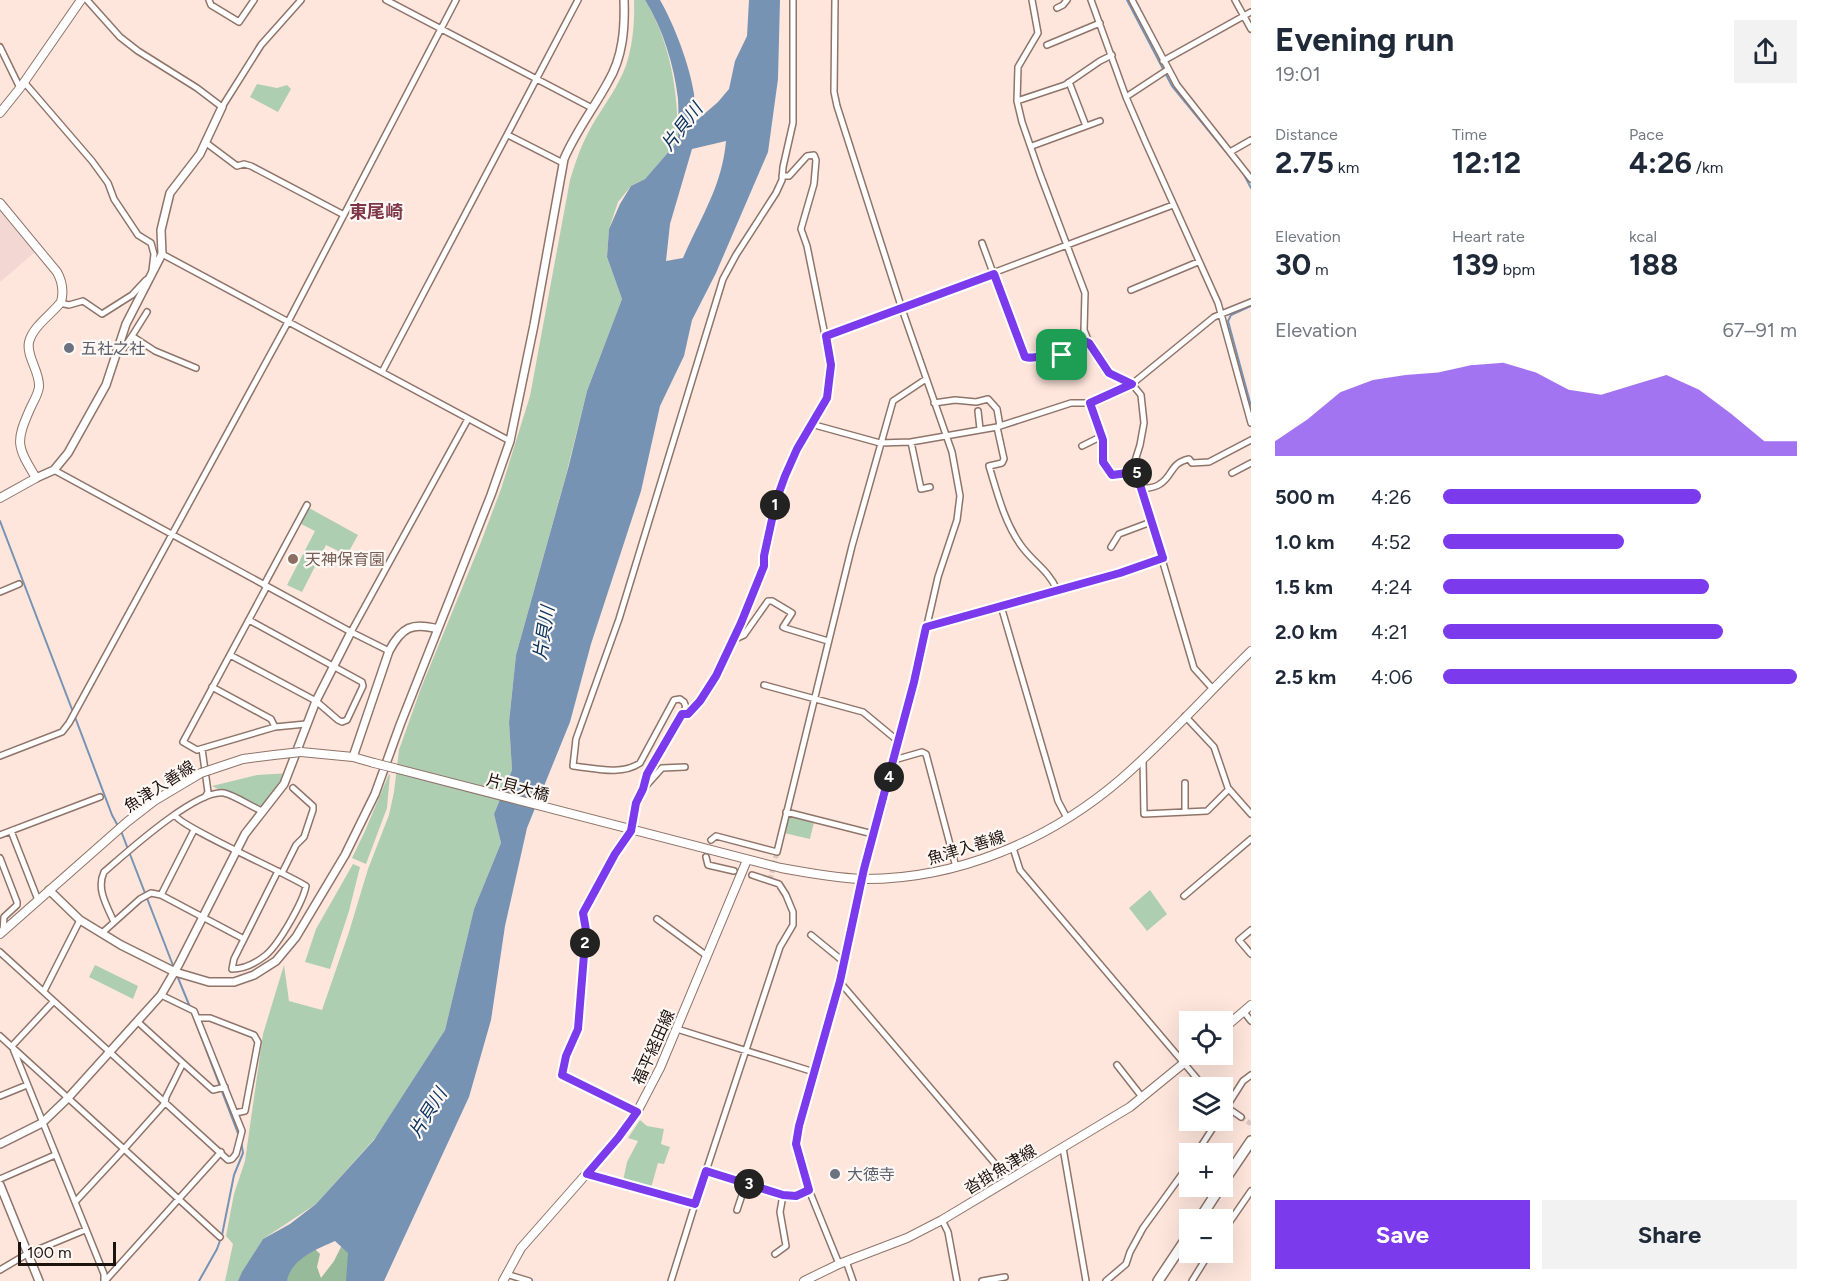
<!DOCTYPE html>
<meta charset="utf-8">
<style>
:root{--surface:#fff;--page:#f2f2f3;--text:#1f2937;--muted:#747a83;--accent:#7c3aed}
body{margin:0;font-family:Figtree,"Noto Sans JP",sans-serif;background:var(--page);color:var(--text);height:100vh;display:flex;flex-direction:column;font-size:22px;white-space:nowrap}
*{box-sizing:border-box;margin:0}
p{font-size:20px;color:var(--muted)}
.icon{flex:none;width:33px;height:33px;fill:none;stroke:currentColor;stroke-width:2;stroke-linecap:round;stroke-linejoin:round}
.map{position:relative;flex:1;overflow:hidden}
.sheet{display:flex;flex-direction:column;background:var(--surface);width:570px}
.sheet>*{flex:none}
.buttons{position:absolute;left:1179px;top:1011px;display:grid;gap:12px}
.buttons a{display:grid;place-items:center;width:54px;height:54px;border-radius:0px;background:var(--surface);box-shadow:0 6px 24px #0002;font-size:30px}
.scale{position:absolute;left:18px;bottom:15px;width:98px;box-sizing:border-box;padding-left:6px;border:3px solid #1c120e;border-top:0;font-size:16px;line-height:21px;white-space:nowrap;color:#1c120e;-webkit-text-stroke:4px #fef8f5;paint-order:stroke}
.pin{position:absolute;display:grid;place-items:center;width:51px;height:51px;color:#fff;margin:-26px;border-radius:12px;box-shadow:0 3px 9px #0006}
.km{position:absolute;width:30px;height:30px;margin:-15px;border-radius:50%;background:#222;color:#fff;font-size:16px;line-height:30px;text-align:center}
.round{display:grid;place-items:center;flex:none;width:63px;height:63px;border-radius:0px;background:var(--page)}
.head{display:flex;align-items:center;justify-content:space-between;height:102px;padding:0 24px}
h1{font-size:33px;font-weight:700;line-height:45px}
.stats{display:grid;grid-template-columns:repeat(3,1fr);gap:9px;height:102px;padding:6px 24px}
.stats div{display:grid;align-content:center}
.stats b{font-size:30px;font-weight:700}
.stats small{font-size:16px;font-weight:400}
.stats p{font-size:16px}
.chart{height:168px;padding:12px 24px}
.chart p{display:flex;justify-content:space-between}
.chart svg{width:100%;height:108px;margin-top:6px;fill:var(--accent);opacity:.7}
.cta{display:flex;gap:12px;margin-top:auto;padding:12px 24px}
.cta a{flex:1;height:69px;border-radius:0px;background:var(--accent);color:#fff;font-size:24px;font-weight:700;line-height:69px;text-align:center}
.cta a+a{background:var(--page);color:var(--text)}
ul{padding:0 24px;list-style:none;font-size:20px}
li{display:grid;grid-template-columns:96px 72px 1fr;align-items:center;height:45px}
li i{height:15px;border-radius:8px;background:var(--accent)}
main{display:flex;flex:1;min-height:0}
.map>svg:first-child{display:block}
.industrial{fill:#f2d7d3}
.green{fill:#aeceb1}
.forest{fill:#97ba9a}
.water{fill:#7793b4;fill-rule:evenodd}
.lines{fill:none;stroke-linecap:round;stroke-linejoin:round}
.stream{stroke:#7793b4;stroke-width:2}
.minor-tunnel{stroke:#dcc6bd;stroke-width:5;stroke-dasharray:5 2.5;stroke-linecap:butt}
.minor-casing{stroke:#8f7469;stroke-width:8}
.tertiary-casing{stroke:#8f7469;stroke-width:10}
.secondary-casing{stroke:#8f7469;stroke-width:10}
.trunk-casing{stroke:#8f7469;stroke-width:12}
.minor{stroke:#fff;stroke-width:5}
.tertiary{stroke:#fff;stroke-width:7}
.secondary{stroke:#fff;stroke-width:8}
.trunk{stroke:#fff;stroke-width:9}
.secondary-bridge-casing{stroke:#8f7469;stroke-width:10;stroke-linecap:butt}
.secondary-bridge{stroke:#fff;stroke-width:8}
.route-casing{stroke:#fff;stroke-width:12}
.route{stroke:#7c3aed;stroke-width:8}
.worship-dot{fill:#6b7280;stroke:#fef8f5;stroke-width:2}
.education-dot{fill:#8d6e63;stroke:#fef8f5;stroke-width:2}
.labels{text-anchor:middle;stroke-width:4.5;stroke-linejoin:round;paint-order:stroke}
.worship-label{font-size:16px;fill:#5b616d;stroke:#fef8f5;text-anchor:start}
.education-label{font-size:16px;fill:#785e54;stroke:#fef8f5;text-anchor:start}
.street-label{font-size:16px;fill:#1c120e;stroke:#fef8f5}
.water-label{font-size:18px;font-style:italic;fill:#0b3460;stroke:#fef8f5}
.neighbourhood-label{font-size:18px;font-weight:bold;fill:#7e3749;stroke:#fef8f5}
</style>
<main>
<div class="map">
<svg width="1251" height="1281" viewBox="0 0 1251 1281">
<rect width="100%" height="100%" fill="#fee6dc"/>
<path class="industrial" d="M0,209L35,252L0,282Z"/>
<path class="green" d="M634,0H645C671,43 678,92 678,141L645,179L631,186L618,202L609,229L607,257L622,299L587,391L566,475L516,655L509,722L512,770L494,814L501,843L474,909L445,1030L376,1137L316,1204L263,1239L238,1281H225L233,1244L226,1236L234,1194L245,1161L263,1034L284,965L289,1001L322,1010L349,932L368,869L389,815L394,792L399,750L421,688L481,542L501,489L530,396L570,180C575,164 580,148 588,133C597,115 610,99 619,81C632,58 635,26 634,0Z
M257,84L277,88L287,85L291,89L278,112L250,97Z
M309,508L358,535L347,555L326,545L302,592L287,585L315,531L301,524Z
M290,773L262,811L212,786L257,775Z
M389,774L390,775L387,808L366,864L352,858L365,831Z
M795,817L814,822L810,839L784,833L788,818Z
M353,864L360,867L349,911L330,969L305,962L316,929Z
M1150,890L1167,914L1147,931L1129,908Z
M95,965L138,986L133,999L89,977Z
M640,1120L647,1126L664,1129L661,1144L670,1147L664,1164L658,1163L651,1188L623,1181L627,1162L638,1141L628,1138Z"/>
<path class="forest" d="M359,1238L354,1281H276L310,1244L320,1254L317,1267L321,1278L334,1261L345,1239Z"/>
<path class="water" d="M645,0H660C674,24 690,66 694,94C695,103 694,113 695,122L718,102L729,89L735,61L747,36L749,0H780L778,79L768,152L716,273L692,320L684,356L660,406L641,491L591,644L570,722L527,828L505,926L491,1020L469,1097L384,1281H346L348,1253L335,1241C317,1249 291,1259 287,1281H238L242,1272L263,1239L290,1224L316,1204L374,1140L445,1030L474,909L501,843L494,814L512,770L509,722L516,655L569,465L587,391L622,299L607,257L609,229L620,204L631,186L645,179L678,141C678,127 679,113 678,99C674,65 663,29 645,0ZM726,141C722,187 700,218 683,258L666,261L670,224L692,149Z"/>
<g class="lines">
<path class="stream" d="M1127,0L1172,86L1236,164
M1242,171L1251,188
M1251,306L1231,315L1228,321L1251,406
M0,521L73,712
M75,717L112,815L118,826
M121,831L174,968
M176,973L190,1007
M192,1013L239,1136
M199,1281L217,1249L222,1235L234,1175L243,1153L241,1141"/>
<path class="minor-tunnel" d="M734,871L752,875
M770,880L777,852
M1241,1117L1251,1124"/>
<defs>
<path id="minor" d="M87,0L120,37L138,51L197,88L222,107L261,45L301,0
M209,0L211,5L239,22L254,0
M386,0L592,108
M835,0L834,92L837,106L902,309L952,452L960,496L957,520L938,577L914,682L864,869L839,981L799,1126L796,1144L809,1190L839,1264
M1091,0L1126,97L1145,141L1218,303L1251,423
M1132,0L1177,85L1251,179
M1235,0L1251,29
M1057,8L1063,5L1067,0
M1047,45L1100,23
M0,47L20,88
M1112,55L1100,61L1065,85L1017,101L1022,122L1040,174L1085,293L1084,330L1092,350L1109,373L1132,384L1141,395L1144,423L1140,445L1134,464L1194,668L1212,688
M1163,61L1251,12
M24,82L92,161L108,183L114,199L138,235L151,243L154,254L152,271
M1069,82L1086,126
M1126,97L1167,70
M1017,101L1018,67L1038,33L1032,0
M508,135L563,163
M205,142L237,166L244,164L251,166L344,215
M1032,146L1100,121
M1230,152L1251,140
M982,243L1023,354L1029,359L1042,354L1059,352L1071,365L1068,376
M162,254L510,441
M1131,290L1198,262
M60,303L69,305L83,301L102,314L132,295L146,280
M132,336L147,312
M826,336L1173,205
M117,351H122L132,336L155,351L196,368
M1062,355L1074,336L1089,343
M382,372L578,0
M934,403L955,400L976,402L988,399L997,409L1000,426
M1090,403L1102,436
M978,411L980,429
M811,424L880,443L911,442L997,427L1071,403H1090L1132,384L1214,317L1251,302
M997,427L1004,459L1002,463L989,466C997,492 1004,521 1020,544C1032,562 1048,569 1057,590
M911,442L921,489L930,487
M1082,446L1102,436L1103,462L1112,475L1136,472
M54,470L351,632L389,651
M1232,473L1251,463
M1141,489C1148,488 1155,488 1160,484C1173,476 1170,463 1189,459L1192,463L1209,462L1251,440
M1111,547L1119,534L1151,522
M264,585L307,505
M267,586L183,742L197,750L275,727L306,724
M0,592L19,584
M1001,606L1058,801L1067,818
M926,627L1120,573L1163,558
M351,632L468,419
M734,639L764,566V556L776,501L785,476L797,449L827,398L831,365L807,246L801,229L814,184L816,160L814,155L807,156L789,176H782
M230,655L316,701L338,720L342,722L347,720L363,686L362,682L249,620
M764,685L863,712L898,741
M212,687L271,719L275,727
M682,714L686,707L684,702L680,699L674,700L640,763C621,776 594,768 573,766L576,739L619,619L723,279L736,255L776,193L782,180L783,167L793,123V0
M1185,716L1214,747L1228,788L1251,814
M202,749L208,792L205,797
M0,756L62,732L69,723L288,322L456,0
M894,760L922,752L926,754L956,867
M1143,760L1144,814L1207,811L1229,789
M1185,783V812
M644,788L662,768L685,767
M786,812L873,834
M175,815C180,827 286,873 306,886C303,902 279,944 266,955C256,963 244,969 232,969L234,959L278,871
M11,831L38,900
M0,835L100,797
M711,840L716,836L777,852L852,546L893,401L926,379
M1013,848L1020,870L1205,1088
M706,857L708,865L734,871
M0,858L17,902V905L4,917L3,931
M282,873L296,845L304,837L313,810V806L293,788
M752,875L779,884L786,895L793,912V925L780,947L706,1171L783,1195L796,1196L809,1190
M161,895L194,830
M1184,896L1251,839
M657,919L707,956
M114,922C107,906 96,889 104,872C125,854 196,789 224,793C234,795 252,807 262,811
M1251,930L1239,940L1251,954
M102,933L140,899L151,893L161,895L244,939
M811,935L844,962
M0,952L228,1160L232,1159L236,1154L242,1131L194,1011L161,995
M839,981L1009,1180
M44,991L80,920
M53,1002L12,1046L75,1202
M1244,1012L1251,1021
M197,1018H210L254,1035L258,1042L245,1111L235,1113
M677,1029L814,1072
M0,1036L124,1149L165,1103L166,1097L183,1063L138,1022
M183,1063L213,1090L225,1087
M1117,1065L1142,1097
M0,1096L27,1085
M1222,1104L1241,1117
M637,1112L562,1075L566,1056L578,1029L586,930L583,913L615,854L631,831L636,803L643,789L647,774L682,714H688L700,701L710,686L733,640L744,635L768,601H772L792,613L783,627L785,628L828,641
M1222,1114L1243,1081L1251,1075
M1063,1148L1086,1281
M1196,1154L1218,1120
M587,1174L695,1204L706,1171
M0,1179L55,1155
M737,1210L746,1183
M942,1220L948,1232L957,1281
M1222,1233L1251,1191
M775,1254L786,1246L780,1212L783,1195
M846,1261L853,1281
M0,1270L27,1254L85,1230
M506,1274L529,1281
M104,1281V1274L75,1202L124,1149L220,1237
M105,1281L221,1152
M671,1281L695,1204
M982,1281L1005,1277
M1106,1281L1126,1264L1130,1252L1143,1228L1190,1163
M1192,1281L1210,1252"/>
<path id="tertiary" d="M36,478L54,470L68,453L106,385L126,324L162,254L161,230L170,193L200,154L222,107
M353,757L389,651C402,627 412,622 438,629
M49,890L80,920L121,945L175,972L209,982H234L254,975L276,961L296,937L345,855L375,794L400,725L491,495L510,441L534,325L564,159C576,131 594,108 608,82C623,57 625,28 624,0
M0,1144L42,1123L68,1098L161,995L179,964L245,834L284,784L316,701L351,632
M0,1185L39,1281"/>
<path id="secondary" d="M0,113L20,88L81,0
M0,203L57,272C62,281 64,291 61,302C52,314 33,326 29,342C26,357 40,371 39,387C38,395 33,402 30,409C15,443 17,446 36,478L0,498
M301,752L353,757L374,763
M394,768L781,868C808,873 835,878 862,879C957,880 1050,840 1121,779C1166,740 1208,693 1251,651
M210,770L243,759L274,755
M0,934L127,822L154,801L201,773
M1222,1030L1251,1005
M503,1281L521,1248L618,1138L637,1112L660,1068L747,860
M804,1281L839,1264L907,1238L942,1220L1130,1107L1195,1054"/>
<path id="trunk" d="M1222,1184L1251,1141
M1199,1220L1221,1186
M1158,1281L1190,1233"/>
</defs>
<use href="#minor" class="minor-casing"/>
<use href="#tertiary" class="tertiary-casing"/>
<use href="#secondary" class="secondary-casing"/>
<use href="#trunk" class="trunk-casing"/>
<use href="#minor" class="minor"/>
<use href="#tertiary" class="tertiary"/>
<use href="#secondary" class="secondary"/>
<use href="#trunk" class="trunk"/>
<defs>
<path id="secondary-bridge" d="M274,755L301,752
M374,763L394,768
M201,773L210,770"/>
</defs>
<use href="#secondary-bridge" class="secondary-bridge-casing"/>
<use href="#secondary-bridge" class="secondary-bridge"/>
</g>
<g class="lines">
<defs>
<path id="route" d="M994,274L1025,357C1035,360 1048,353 1059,352L1062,355L1074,336L1089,343L1109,373L1132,384L1090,403L1103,440V462L1112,475L1136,472L1163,558L1120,573L926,627L914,682L864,869L840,981L799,1126L796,1144L809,1190L796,1196L783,1195L706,1171L695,1204L587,1174L618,1138L637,1112L562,1075L566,1056L578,1029L586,930L583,913L615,854L631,831L636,803L643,789L647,774L682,714H688L700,701L716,676L741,623L764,566V556L776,501L785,476L797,449L827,398L831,365L826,336Z"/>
</defs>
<use href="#route" class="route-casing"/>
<use href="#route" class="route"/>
</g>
<g class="worship-dot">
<circle cx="69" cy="348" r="6"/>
<circle cx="835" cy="1174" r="6"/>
</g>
<circle class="education-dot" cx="293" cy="559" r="6"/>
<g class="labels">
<g class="worship-label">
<text x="81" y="354">五社之社</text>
<text x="847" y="1180">大徳寺</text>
</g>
<g class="education-label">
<text x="305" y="565">天神保育園</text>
</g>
<g class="street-label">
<text transform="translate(159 786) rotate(-33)" y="6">魚津入善線</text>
<text transform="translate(518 787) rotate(15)" y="6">片貝大橋</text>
<text transform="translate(966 847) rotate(-17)" y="6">魚津入善線</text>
<text transform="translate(653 1047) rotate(-66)" y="6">福平経田線</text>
<text transform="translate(1000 1169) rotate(-31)" y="6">沓掛魚津線</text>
</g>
<g class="water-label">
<text transform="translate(682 127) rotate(-52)" y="6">片貝川</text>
<text transform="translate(544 633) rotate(-81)" y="6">片貝川</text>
<text transform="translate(428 1113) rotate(-58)" y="6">片貝川</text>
</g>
<g class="neighbourhood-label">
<text x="376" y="218">東尾崎</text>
</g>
</g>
</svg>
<div class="buttons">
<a><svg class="icon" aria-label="locate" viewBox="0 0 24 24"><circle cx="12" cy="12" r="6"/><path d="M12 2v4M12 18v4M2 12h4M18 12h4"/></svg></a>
<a><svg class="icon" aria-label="layers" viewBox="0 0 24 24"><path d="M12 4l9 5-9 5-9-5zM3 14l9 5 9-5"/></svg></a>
<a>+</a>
<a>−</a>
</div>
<div class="scale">100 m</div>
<div class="pin" style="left:1062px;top:355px;background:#1e9e55"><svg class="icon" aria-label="arrive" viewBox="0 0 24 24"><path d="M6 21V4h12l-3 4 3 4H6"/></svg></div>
<b class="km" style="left:775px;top:505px">1</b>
<b class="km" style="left:585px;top:943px">2</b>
<b class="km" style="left:749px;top:1184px">3</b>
<b class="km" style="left:889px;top:777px">4</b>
<b class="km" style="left:1137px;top:473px">5</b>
</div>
<section class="sheet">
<div class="head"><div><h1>Evening run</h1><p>19:01</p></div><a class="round"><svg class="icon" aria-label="share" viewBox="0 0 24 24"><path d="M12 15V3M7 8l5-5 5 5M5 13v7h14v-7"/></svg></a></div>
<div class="stats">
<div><p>Distance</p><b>2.75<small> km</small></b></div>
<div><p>Time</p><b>12:12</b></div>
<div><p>Pace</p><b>4:26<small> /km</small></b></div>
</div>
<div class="stats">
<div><p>Elevation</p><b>30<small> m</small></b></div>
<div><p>Heart rate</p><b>139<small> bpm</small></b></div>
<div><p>kcal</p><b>188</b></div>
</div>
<div class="chart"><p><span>Elevation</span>67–91 m</p>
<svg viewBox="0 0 160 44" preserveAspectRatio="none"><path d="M0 44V38L10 29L20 18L30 13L40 11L50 10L60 7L70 6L80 10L90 17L100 19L110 15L120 11L130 17L140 27L150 38L160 38V44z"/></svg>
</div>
<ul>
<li><b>500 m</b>4:26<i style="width:73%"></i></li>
<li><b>1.0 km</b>4:52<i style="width:51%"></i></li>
<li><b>1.5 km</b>4:24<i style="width:75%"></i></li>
<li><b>2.0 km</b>4:21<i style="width:79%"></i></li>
<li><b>2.5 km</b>4:06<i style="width:100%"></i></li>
</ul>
<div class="cta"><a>Save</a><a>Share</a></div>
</section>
</main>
